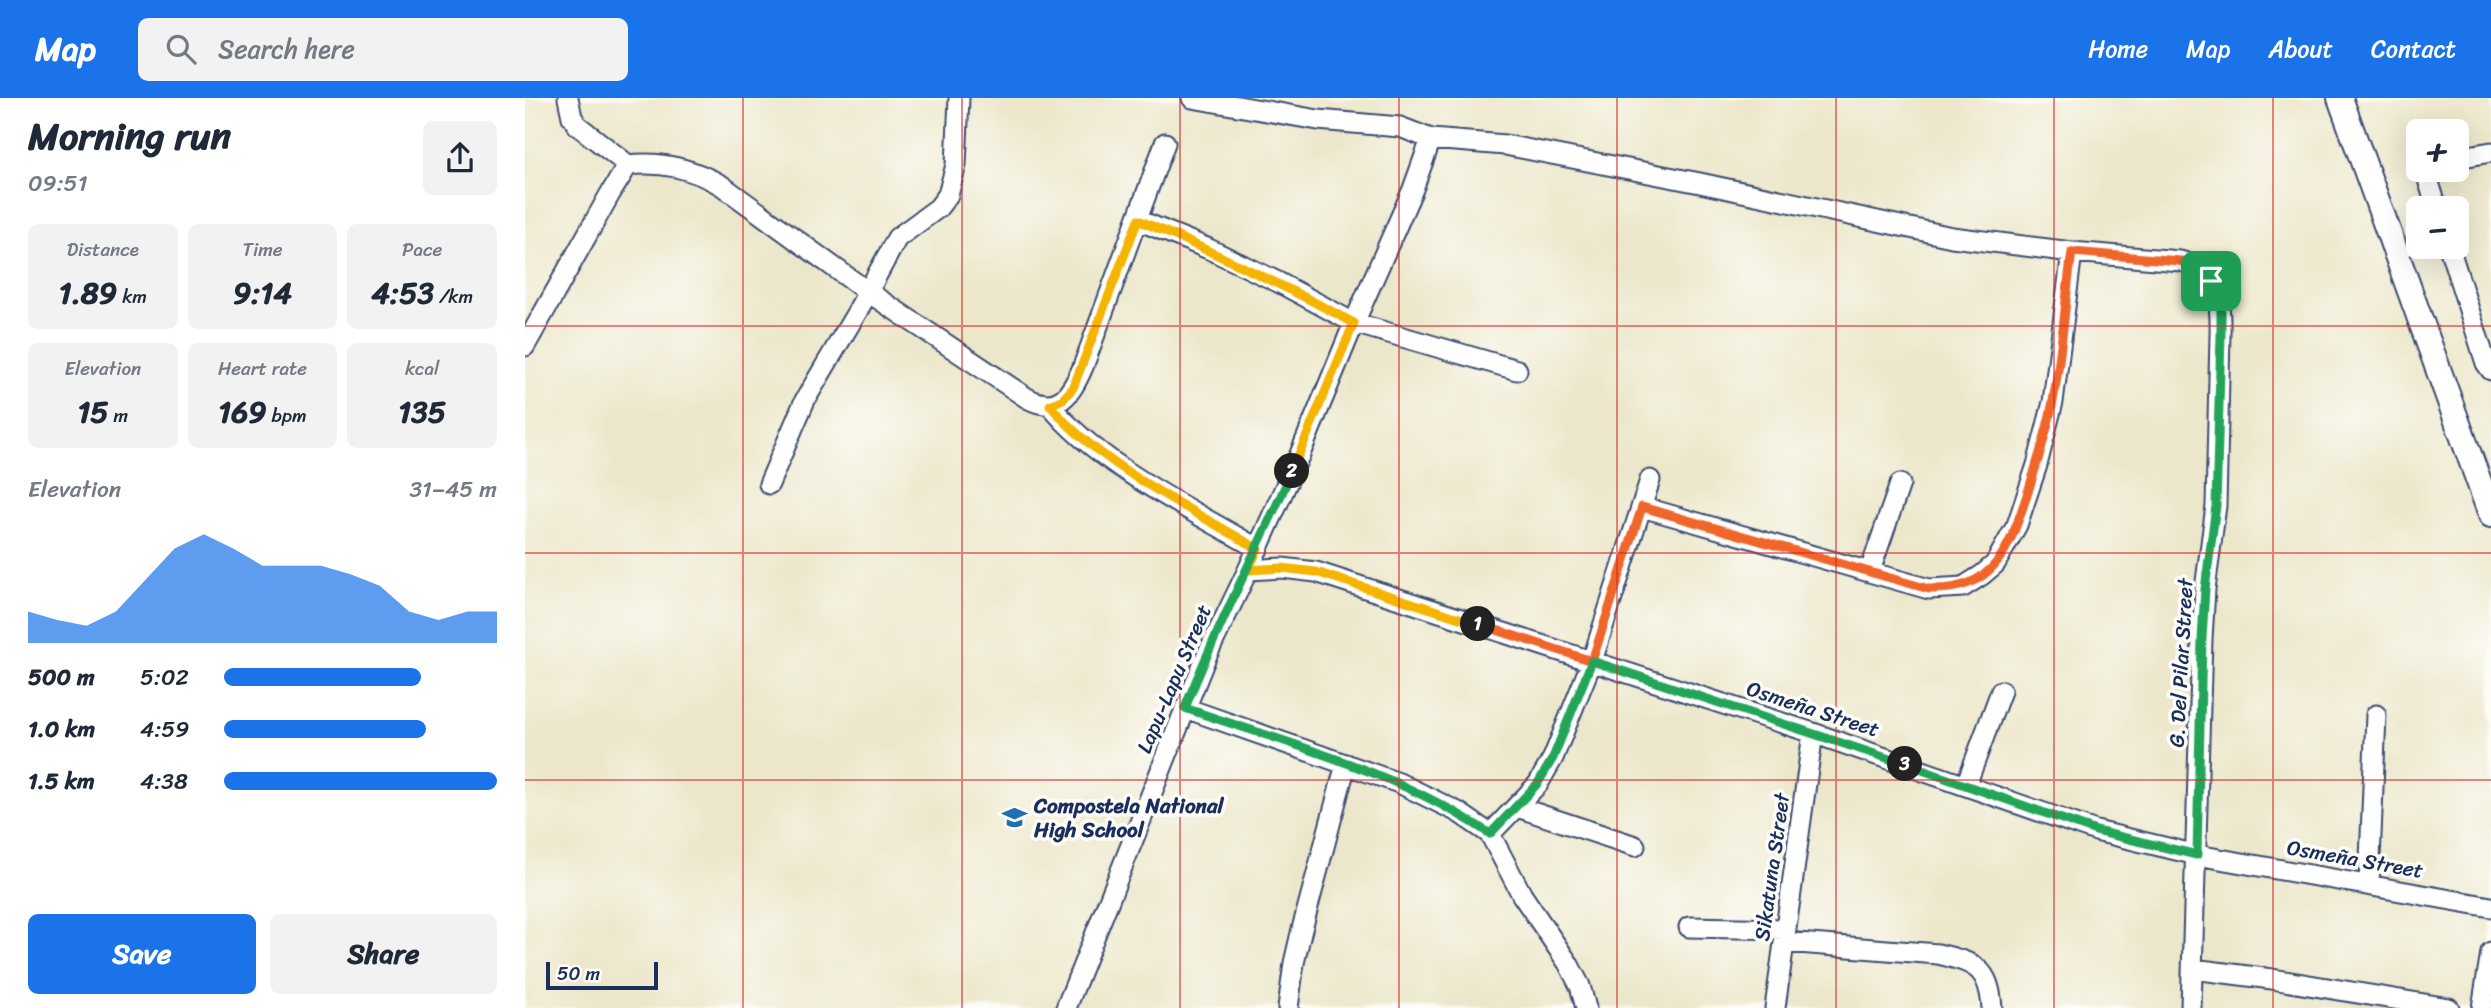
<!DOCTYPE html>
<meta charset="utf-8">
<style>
:root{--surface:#fff;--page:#f2f2f3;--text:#1f2937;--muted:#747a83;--accent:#1a73e8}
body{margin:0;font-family:Sriracha,sans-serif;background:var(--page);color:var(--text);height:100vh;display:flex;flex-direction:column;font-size:26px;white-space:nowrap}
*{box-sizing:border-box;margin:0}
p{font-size:23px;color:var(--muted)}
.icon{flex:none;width:38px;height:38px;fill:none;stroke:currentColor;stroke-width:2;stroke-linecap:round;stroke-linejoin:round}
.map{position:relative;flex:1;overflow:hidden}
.drawer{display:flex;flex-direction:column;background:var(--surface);width:525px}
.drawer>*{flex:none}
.controls{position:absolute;left:1881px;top:21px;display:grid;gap:14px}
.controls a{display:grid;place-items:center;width:63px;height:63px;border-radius:10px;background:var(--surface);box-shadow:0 7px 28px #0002;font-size:35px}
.scale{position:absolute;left:21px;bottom:18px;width:112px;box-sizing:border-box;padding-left:7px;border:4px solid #1b2f5e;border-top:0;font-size:19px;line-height:24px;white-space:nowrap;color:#1b2f5e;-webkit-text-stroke:5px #fdfcf7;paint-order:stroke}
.pin{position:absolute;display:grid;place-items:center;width:60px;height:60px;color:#fff;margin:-30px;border-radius:14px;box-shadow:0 4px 10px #0006}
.km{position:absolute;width:35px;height:35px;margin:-18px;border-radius:50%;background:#222;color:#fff;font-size:19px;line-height:35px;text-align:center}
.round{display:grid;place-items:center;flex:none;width:74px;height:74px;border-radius:10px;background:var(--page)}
.overview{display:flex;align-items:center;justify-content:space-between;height:119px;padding:0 28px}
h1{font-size:38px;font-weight:700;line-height:52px}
.metrics{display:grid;grid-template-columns:repeat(3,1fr);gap:10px;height:119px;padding:7px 28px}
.metrics div{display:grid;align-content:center;border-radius:10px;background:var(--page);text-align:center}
.metrics b{font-size:30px;font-weight:700}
.metrics small{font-size:19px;font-weight:400}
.metrics p{font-size:19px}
.chart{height:196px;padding:14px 28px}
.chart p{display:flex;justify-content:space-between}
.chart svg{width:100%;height:126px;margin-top:7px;fill:var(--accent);opacity:.7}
.cta{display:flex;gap:14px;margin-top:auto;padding:14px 28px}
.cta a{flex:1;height:80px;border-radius:10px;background:var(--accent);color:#fff;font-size:28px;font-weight:700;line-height:80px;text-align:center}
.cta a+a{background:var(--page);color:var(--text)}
ul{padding:0 28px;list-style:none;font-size:23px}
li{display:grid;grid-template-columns:112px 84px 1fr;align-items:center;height:52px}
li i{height:18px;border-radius:9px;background:var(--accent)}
header{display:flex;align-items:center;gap:42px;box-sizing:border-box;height:98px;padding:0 35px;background:var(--accent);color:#fff}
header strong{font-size:33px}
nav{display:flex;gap:38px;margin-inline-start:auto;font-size:24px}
.search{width:490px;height:63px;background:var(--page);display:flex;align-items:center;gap:18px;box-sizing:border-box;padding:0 24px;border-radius:10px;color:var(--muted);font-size:26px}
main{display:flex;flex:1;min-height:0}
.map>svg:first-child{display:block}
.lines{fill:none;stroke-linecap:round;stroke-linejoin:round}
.minor-casing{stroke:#3a4b6e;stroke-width:23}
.major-casing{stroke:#3a4b6e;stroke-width:28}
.minor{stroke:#fff;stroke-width:19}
.major{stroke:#fff;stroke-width:24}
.split-1-casing{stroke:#fff;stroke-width:14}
.split-2-casing{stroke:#fff;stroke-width:14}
.split-3-casing{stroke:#fff;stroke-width:14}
.split-4-casing{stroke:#fff;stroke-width:14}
.split-1{stroke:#f0652b;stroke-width:9}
.split-2{stroke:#f5b400;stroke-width:9}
.split-3{stroke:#22a559;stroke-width:9}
.split-4{stroke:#22a559;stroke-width:9}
.grid{fill:none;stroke:#d62828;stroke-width:2;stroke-opacity:0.55}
.labels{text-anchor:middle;stroke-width:7;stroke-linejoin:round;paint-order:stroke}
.street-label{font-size:21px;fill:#1b2f5e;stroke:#fdfcf7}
.poi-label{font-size:21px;font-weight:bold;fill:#1b2f5e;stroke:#fdfcf7;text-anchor:start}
</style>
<header>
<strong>Map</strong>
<div class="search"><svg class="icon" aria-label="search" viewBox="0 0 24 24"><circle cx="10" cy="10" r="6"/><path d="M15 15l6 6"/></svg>Search here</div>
<nav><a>Home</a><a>Map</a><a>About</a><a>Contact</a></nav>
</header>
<main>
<section class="drawer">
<div class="overview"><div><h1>Morning run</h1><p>09:51</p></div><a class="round"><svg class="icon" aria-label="share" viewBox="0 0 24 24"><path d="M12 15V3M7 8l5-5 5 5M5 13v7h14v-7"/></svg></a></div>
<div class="metrics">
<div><p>Distance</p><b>1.89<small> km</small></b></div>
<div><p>Time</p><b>9:14</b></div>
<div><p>Pace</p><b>4:53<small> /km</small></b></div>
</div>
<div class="metrics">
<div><p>Elevation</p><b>15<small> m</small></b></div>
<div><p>Heart rate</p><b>169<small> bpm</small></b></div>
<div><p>kcal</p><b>135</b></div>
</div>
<div class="chart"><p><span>Elevation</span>31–45 m</p>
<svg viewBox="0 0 160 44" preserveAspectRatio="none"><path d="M0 44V33L10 36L20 38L30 33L40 22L50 11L60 6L70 11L80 17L90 17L100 17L110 20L120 24L130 33L140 36L150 33L160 33V44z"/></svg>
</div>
<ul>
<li><b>500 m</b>5:02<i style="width:72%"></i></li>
<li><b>1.0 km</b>4:59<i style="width:74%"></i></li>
<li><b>1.5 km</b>4:38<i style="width:100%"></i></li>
</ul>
<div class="cta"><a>Save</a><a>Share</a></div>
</section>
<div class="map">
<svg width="1966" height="910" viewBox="0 0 1966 910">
<rect width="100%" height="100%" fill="#fdfcf7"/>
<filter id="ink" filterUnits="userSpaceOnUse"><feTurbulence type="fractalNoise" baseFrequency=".0143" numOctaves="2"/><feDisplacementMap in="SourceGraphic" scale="14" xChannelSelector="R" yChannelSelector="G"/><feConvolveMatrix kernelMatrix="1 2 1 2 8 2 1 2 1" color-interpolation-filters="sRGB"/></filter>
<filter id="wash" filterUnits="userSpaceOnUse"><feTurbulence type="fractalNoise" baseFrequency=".00686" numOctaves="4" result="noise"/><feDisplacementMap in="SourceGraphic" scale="28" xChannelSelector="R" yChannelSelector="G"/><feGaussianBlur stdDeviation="1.57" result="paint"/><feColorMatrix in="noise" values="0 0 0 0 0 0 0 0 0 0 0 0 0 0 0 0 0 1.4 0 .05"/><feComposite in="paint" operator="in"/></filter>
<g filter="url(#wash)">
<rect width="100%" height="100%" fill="#ece7cb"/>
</g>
<g filter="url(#ink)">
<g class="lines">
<defs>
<path id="minor" d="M43,0L47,19L52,27L103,67C137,63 166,70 196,87L343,194L502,300C534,317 546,296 558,269L640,45
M667,0L793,22L875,29L906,41L980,47L1175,85L1427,139L1547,154L1655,163C1694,172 1696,203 1695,237L1691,408L1680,491L1677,541L1666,910
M1932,60L1966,54
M1900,72L1912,110
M613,122L684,151L753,184L829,225L992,272
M1924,149L1961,265L1966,272
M0,248L85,96L103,67
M525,307C572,366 667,412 733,451
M244,386L280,302L332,214L372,140L413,110L423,97L431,67L434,0
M1117,409L1404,491L1438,489L1457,477L1470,466L1492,427L1512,367L1528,304L1547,154
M723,472L757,470L791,474L1288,635L1571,733L1672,757L1966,809
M1345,473L1375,386
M660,610L874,685L933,714L965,736L997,797L1043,865L1055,888L1061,910
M1441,687L1476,593
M992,709L1110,748
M965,736L1013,686L1028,660L1067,563L1125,382
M1844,786L1851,617
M1164,829L1261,831
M1260,844L1413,856C1450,865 1464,869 1467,910
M1668,871L1747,881L1924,910
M541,910L681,559L723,472L775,356L829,225L888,91L906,41
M763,910L769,865L776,835L821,666
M1250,910L1288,635
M1957,910L1966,854"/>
<path id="major" d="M1815,0L1966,417"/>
</defs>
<use href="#minor" class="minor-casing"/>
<use href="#major" class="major-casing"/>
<use href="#minor" class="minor"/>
<use href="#major" class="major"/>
</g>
</g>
<g class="lines" filter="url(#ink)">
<defs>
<path id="split-1" d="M953,526L1067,563L1117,409L1404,491C1430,492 1454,486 1471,465C1487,445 1494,420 1502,397C1512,366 1522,335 1528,303C1537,254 1540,203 1547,154L1655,163C1669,166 1677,171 1686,183"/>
<path id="split-2" d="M767,373L829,225C758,187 687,153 613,122L548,290L538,301L525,307C572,366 668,412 733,451L723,472L757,470L791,474L953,526"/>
<path id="split-3" d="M767,373C732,452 692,529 660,610C764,646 874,674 965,736L1013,685L1028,660L1067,563L1380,666"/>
<path id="split-4" d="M1380,666L1571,733L1672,757L1677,541L1680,491L1691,408L1696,237V211L1686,183"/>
</defs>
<use href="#split-1" class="split-1-casing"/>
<use href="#split-2" class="split-2-casing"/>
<use href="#split-3" class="split-3-casing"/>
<use href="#split-4" class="split-4-casing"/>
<use href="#split-1" class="split-1"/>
<use href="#split-2" class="split-2"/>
<use href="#split-3" class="split-3"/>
<use href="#split-4" class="split-4"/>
</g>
<path class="grid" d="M218,0V910M437,0V910M655,0V910M874,0V910M1092,0V910M1311,0V910M1529,0V910M1748,0V910M0,228H1966M0,455H1966M0,682H1966"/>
<defs>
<symbol id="school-bare" viewBox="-9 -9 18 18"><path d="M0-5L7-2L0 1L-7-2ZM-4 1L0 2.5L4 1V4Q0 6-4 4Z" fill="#1f6fb2" stroke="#fdfcf7" stroke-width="2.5" paint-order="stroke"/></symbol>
</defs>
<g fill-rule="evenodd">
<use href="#school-bare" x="472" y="702" width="35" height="35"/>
</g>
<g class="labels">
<g class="street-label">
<text transform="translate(1656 565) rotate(-87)" y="7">G. Del Pilar Street</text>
<text transform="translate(649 581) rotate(-67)" y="7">Lapu-Lapu Street</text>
<text transform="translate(1288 611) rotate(18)" y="7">Osmeña Street</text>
<text transform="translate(1830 761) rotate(10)" y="7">Osmeña Street</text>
<text transform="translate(1247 769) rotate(-82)" y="7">Sikatuna Street</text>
</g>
<g class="poi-label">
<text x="509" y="715">Compostela National<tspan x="509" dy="24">High School</tspan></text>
</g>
</g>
</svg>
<div class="controls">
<a>+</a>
<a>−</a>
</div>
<div class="scale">50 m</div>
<div class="pin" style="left:1686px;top:183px;background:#1e9e55"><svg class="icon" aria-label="arrive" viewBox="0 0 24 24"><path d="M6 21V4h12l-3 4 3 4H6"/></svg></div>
<b class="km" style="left:953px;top:526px">1</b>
<b class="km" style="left:767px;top:373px">2</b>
<b class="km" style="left:1380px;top:666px">3</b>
</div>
</main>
